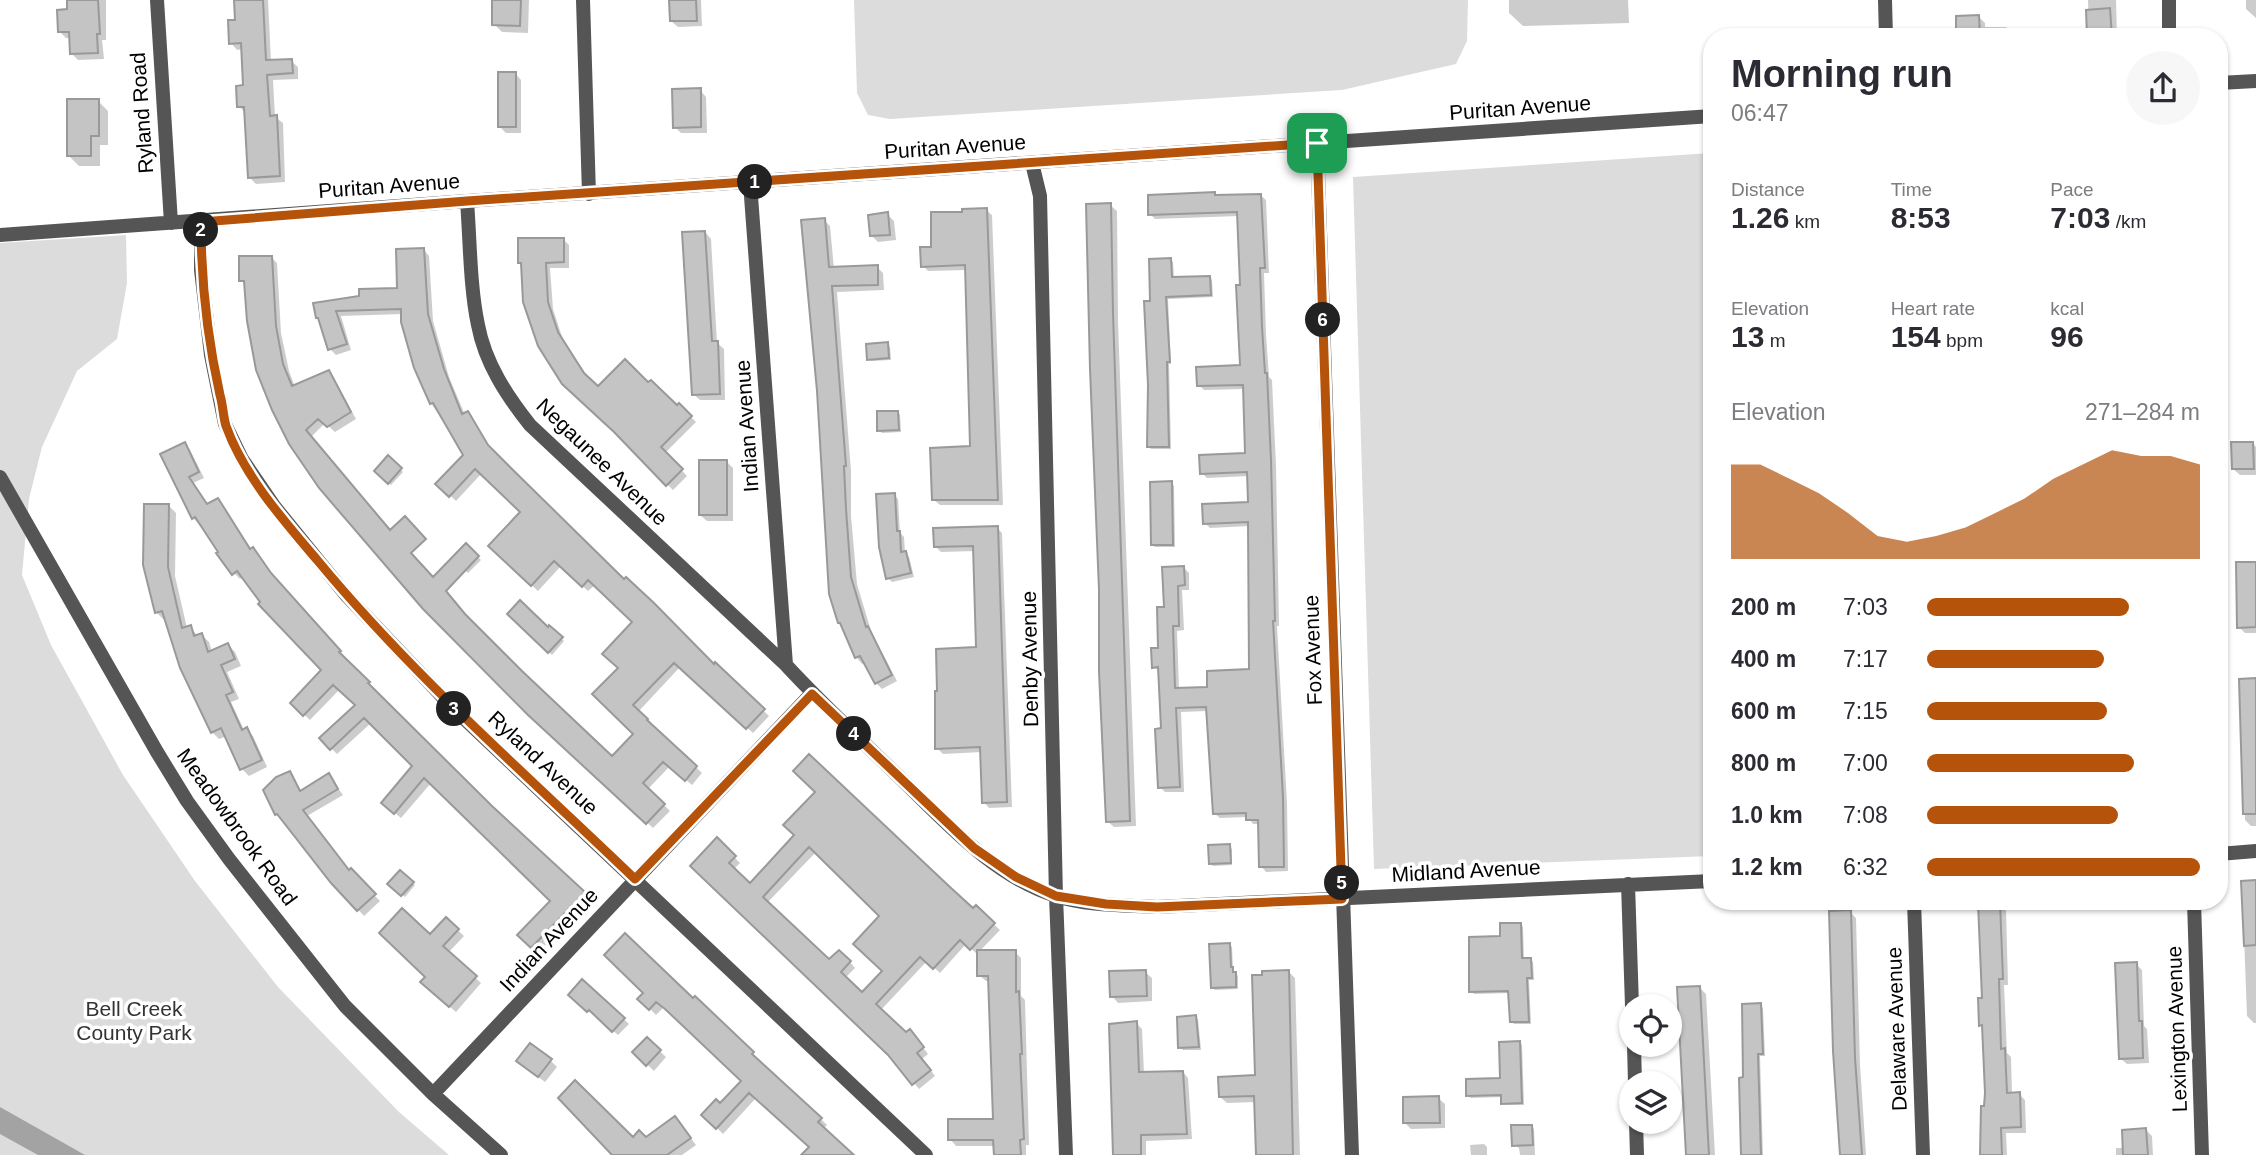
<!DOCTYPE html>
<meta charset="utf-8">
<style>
:root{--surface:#fff;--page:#f7f7f7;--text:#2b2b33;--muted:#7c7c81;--accent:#b45309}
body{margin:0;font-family:Arial,sans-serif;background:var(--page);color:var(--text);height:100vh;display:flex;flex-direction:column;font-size:26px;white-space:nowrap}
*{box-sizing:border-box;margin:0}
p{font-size:23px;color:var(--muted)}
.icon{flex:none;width:38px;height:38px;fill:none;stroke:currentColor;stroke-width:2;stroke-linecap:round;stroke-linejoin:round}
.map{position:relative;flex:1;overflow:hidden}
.panel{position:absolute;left:1703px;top:28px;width:525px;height:882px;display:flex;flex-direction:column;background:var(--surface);border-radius:28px;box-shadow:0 2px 5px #0004}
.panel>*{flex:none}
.fabs{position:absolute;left:1619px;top:994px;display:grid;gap:14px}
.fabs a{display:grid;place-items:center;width:63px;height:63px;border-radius:50%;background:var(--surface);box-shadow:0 2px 5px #0004;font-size:35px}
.pin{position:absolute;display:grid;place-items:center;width:60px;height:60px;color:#fff;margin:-30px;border-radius:14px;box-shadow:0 4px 10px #0006}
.km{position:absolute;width:35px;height:35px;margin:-18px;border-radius:50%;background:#222;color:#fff;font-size:19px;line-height:35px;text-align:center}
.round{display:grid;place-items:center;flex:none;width:74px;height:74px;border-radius:37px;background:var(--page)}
.overview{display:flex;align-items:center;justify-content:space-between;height:119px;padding:0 28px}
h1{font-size:38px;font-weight:600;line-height:52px}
.metrics{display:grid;grid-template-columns:repeat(3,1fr);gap:10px;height:119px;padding:7px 28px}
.metrics div{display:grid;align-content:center}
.metrics b{font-size:30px;font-weight:600}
.metrics small{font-size:19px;font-weight:400}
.metrics p{font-size:19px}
.chart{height:196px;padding:14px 28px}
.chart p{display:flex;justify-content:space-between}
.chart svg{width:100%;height:126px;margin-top:7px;fill:var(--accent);opacity:.7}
ul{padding:0 28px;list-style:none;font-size:23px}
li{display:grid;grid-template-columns:112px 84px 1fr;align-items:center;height:52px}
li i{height:18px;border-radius:9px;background:var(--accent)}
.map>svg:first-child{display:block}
.green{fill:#dcdcdc}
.water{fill:#a3a3a3}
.shadow{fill:#0003;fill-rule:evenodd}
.building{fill:#c4c4c4;stroke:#999;stroke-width:2;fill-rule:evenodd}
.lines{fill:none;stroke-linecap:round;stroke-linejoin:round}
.street{stroke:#555;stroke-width:14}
.route-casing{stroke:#fff;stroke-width:14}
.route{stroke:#b45309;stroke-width:9}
.labels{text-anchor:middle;stroke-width:7;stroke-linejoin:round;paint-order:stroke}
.street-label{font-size:21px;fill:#000;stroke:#fff}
.park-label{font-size:21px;fill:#333;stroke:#fff}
</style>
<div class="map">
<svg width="2256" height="1155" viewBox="0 0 2256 1155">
<rect width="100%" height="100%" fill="#fff"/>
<path class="green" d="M854,0H1468L1467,41L1456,64L1342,90L890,119L868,115L857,93Z
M1711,153V856L1374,869L1353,177Z
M126,235L127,283L117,339L77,371L42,447L29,499L22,575L51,645L123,775L195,881L278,987L399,1112L449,1155H0V243Z"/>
<path class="water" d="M0,1107L85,1155H38L0,1134Z"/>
<path class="shadow" d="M69,0H106V40H102L104,59L78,60L72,54L71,38H66L60,32L69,11Z
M236,0H268L271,62L291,61L298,67V79L273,80L275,117L283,123L285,182L256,184L249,177L245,113L239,106L245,87L243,49L237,50L231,43L237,21Z
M494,0H529L528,33L502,32L494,24Z
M671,0H701L702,26L678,27L671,21Z
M1509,0H1628L1629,23L1523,26L1509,13Z
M2088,0H2116L2117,37H2089Z
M2246,0H2256V18L2246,9Z
M1979,17L1985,23V27H2006L2012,33L2013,37H1953L1952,29H1958Z
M515,73L521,80V133H506L500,127Z
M700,90L706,97L707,133H681L675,127Z
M98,101L108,111V145H100V166H79L69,156Z
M1215,194L1218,197L1260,195L1266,200L1269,273H1264L1266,334L1269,377L1272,380L1276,466L1279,626H1277L1287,803L1288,871L1266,872L1261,866L1259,824H1253L1248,817L1220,818L1214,813L1208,711L1181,712L1184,792H1165L1160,787L1162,730L1160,672L1154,667L1160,650L1166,609L1184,568L1189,573V590H1182L1184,630L1177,631L1179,690L1209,689L1251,671L1250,526L1210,528L1205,523L1250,504L1249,476L1207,478L1202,473L1247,454L1245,389L1204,390L1199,385L1241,367L1242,286L1239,216L1155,219L1150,214Z
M1110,205L1117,211L1118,321L1136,826L1114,827L1107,821Z
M986,210L992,215L1003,505H940L934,500L972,448L967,270L928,271L923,266L933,249L964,214Z
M887,214L894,221L896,240L878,242L872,236Z
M824,220L830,226L834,269L877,267L883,273L884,290L837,292L851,471V516L857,584L871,631L897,681L882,689L876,683L865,662L862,664L856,657Z
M705,232L711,239L717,343L724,349L725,400H700L693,394Z
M563,239L569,245V268H550L553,309L563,340L590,380L598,389L679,405L696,422L665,453L687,476L673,490L564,383L520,262Z
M424,250L429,256L433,321L449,377L465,415L467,413L473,419L493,453L714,666L715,664L769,716L753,733L680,667L638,712L702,773L692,785L670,766L648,789L670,811L653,828L536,720L320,486L246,285L241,280L271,257L277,263L281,333L289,371L295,387L328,372L334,378L356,419L335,432L325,423L311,437L469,620L612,758L635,734L620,668L635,622L595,585L588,591L561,566L538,591L496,552L522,512L482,473L456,501L438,484L465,455L431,403L402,314L341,316L351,350L336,355L330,349L321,321L317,317L315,305L399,290Z
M1170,260L1173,262L1174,279L1210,278L1212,280L1213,297L1168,299L1171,364H1169L1171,449H1151L1149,447L1152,302Z
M887,344L890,347L891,360L871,361L869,359Z
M898,413L900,415L901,432L882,433L879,430Z
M2253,443L2256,447V475H2240L2233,469Z
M184,444L190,450L204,478L193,483L208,506L218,500L223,506L252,550L258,555L276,581L345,657L344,659L491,807L590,899L538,953L520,935L553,901L431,783L401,818L389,808L414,765L371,723L337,754L331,748L357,705L340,689L310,720L292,703L324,670L243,577L240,579L234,573L201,523L199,524L193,518Z
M389,458L403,472L391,485L376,471Z
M727,462L733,468V521H707L700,515Z
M1171,483L1174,486L1175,547H1155L1152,545Z
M894,495L898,499L900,533L904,537L905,553L909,557L914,577L892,582L888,578Z
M169,506L176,513L175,576L187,628L190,627L198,636L202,635L209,642L212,652L228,645L235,652L241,666L227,672L239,699L231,702L244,730L246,729L253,736L267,767L249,776L242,769L227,736L219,739L212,732L166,619H163L156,612Z
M997,528L1002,533L1012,807L989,808L984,802L982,752L943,754L937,748L978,649L975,551L941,552L935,546Z
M466,545L481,560L468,573L453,559Z
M2256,564V633H2245L2239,627Z
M510,614L548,629L549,627L564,641L552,655Z
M2241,680H2256V826H2251L2245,820Z
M290,773L302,792L329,776L343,795L307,816L350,871L380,901L364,916L332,882L277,814Z
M797,836L974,911L976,908L1000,930L977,954L966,944L940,973L927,961L880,1011L905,1035L915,1037L928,1054L922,1059L935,1076L919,1089L891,1055L692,866L717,840L740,863L733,870L750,886ZM816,852L882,916L884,971L862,994L845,978L855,968L850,962H829L767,903Z
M1229,846L1232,849V865L1213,866L1210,863Z
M400,872L415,885L405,897L390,884Z
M2256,882V1023H2254L2247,1016L2242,883Z
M2000,903L2006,910L2008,985H2004L2007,1053L2011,1057L2012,1094H2019L2025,1100L2026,1133H2006L2007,1155H1982L1986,1108L1984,1029L1980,1025Z
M1850,912L1856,918L1860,1065L1866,1155H1841Z
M446,919L464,936L448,953L481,983L456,1012L428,988L430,936Z
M1520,924L1523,927L1524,960H1531L1533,962L1534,980H1529L1531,1024H1514L1511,1021L1510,993L1474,994L1471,991L1502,937Z
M1229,945L1232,947L1233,969L1238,976V989L1215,990L1212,988Z
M1015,952L1021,958V996L1025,1000L1029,1145H1026V1155H996L995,1146H956L950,1139L994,1121L990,981H986L979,975Z
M2136,964L2142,970L2144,1026L2147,1029L2149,1063L2127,1064L2120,1058Z
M1145,972L1152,978V1001L1118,1003L1112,996Z
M1289,972L1295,978L1300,1155H1259L1256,1102L1227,1103L1220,1097L1257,1077Z
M583,981L629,1024L618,1035L570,995Z
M1700,988L1706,994L1715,1155H1688Z
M640,999L693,1001L720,1022L759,1060L757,1061L821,1119L827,1125L823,1129L851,1155H803L811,1147L756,1098L723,1134L704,1115L720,1105L743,1081L664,1007L656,1015Z
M1760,1005L1763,1008L1765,1056H1760L1763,1155H1742L1745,1079Z
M1195,1016L1198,1019L1201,1050H1183L1180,1047Z
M1136,1023L1142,1029L1144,1074L1183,1072L1188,1078L1192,1139L1146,1141V1155H1114Z
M647,1039L666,1057L654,1071L634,1052Z
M1519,1042L1522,1045L1524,1105H1505L1503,1097L1471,1098L1468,1096L1502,1079Z
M550,1060L557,1067L545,1082L525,1067Z
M1438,1098L1445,1104V1128L1411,1129L1405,1123Z
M681,1125L696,1145L682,1155H615L633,1139L646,1140Z
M1532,1127L1534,1129L1535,1155H1520L1519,1148L1514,1145Z
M2146,1130L2152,1136L2153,1155H2116V1148H2125Z
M1484,1144L1487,1147V1155H1471L1470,1145Z"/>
<path class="building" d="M67,0H98L100,34H97L98,53L70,54L69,32H58L57,10L67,9Z
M234,0H263L266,60L292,59L293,73L267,75L270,116L277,115L280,176L248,178L244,107H237L236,86L243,85L241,43L229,44L228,20H235Z
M492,0H521L520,26L492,25Z
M669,0H696L697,21H670Z
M2110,8L2112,37H2087L2086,10Z
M1979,15L1980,37H1956V16Z
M498,72H516V127H498Z
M701,88V127L673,128L672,89Z
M67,99H99V136H91V156H67Z
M1215,192V195L1261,194L1265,268H1260L1262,327L1265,373H1267L1271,460L1275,621H1273L1283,797L1284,867H1259L1258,820H1246V813L1213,814L1206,707L1176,708L1180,787L1158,788L1155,729L1161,728L1158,667L1152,668L1151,648H1158L1157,607H1164L1162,567L1184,566L1185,585L1178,586L1179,626H1173L1175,688L1207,687V671L1249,669L1248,522L1203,524L1202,504L1248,502L1247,472L1200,474L1199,455L1245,453L1243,385L1197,386L1196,367L1240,365L1236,285H1240L1237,212L1148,215V195Z
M1111,203L1113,313L1130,821L1106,822L1099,672V590L1090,369L1086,204Z
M987,208L998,500H932L930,448L970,446L965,265L921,267L920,247H931V212H962V209Z
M888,212L890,235L870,236L868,215Z
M825,218L829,267L878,265V285L832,286L846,466H844L846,509L851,577L866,627L868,626L892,675L875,684L860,656L855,658L840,623H838L829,594L817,391L801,220Z
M705,231L712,341H718L720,394L692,395L682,232Z
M518,238H564V262L546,263L548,302L558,332L584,373L598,386L625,359L648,382L651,380L677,405L679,403L692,416L661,447L683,469L666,486L614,432L562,384L538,346L523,302L521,263H518Z
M424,248L428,314L444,369L462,414L468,411L488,445L513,470L624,579L626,577L654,603L714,664L715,662L765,709L746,729L674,663L633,705L648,719L647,720L697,766L685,781L663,762L643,783L665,804L646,824L528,715L423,609L319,488L289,444L272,410L256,370L247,321L244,281H239V256H272L276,326L283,364L292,386L329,370L351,412L327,427L318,419L306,430L390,530L405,516L426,539L411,553L433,577L466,543L479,556L446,591L465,614L522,671L612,756L633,734L592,694L618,668L602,654L632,622L588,580L582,587L554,561L531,586L488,546L520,512L475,469L449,497L435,484L463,455L433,403L430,404L414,368L401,322V309L336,311L347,344L328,350L318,318H316L313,303L359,296V289L397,288L396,249Z
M1171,258L1172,277L1210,276L1211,295L1166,297L1170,362H1167L1169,447H1147L1148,385L1144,301H1150L1149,259Z
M888,342L889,358L867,360L866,344Z
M877,411H898L899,430L877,431Z
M185,442L199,472L189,477L207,504L218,498L250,549L253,547L271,573L341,651L339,652L370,682L368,683L492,806L585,892L531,948L517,935L550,901L424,778L394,814L381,803L412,766L364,718L330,750L319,738L355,705L333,685L303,716L290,703L321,670L258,604L260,602L237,571L232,575L216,553L218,552L195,517L192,519L160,454Z
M2231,442H2253L2254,469H2232Z
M388,455L402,468L388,484L374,471Z
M699,460H727V515H699Z
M1172,481L1173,545H1151L1150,482Z
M895,493L897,531H900L901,552L906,551L911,573L886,579L879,547L876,494Z
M144,504H169L168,567L182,628L191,625L194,636L202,633L208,652L228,643L235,659L221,665L233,692L226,695L242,730L247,727L262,760L240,770L221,728L211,733L180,668L162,611L155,613L143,565Z
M998,526L1007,802L982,803L980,747L935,749V691H937L936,649L976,647L973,546L934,547L933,528Z
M2236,562H2256V627L2237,628Z
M520,600L548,627L549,625L563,637L548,653L507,614Z
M2256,678V814H2243L2239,679Z
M809,754L951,888L973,908L976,905L995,923L970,950L960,940L933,969L920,957L876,1004L906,1032L910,1029L924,1047L917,1053L931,1070L912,1085L888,1055L690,866L717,837L736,856L729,863L750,883L794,835L783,825L815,792L793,771ZM809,847L879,916L853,944L882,971L862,992L841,972L851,961L839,950L829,959L763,897Z
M290,771L300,791L329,773L338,789L303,810L349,870L351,868L376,894L357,911L331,883L277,814L275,815L263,790L276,777Z
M1230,844L1231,863L1209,864L1208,845Z
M400,870L414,882L401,896L387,884Z
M2256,880V945L2244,946L2241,881Z
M2000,902L2003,979H1999L2001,1049L2005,1048L2007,1093L2020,1092L2021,1127L2001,1128L2002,1155H1980L1981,1106H1984L1985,1093L1982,1025L1979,1026L1978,998H1982L1978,903Z
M402,908L430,934L446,917L459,929L443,946L477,976L449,1007L420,982L425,977L379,933Z
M1851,910L1855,1058L1862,1155H1840L1833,1051L1829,911Z
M1500,923H1521L1522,958H1531L1532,978H1527L1529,1022H1510L1508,991L1469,992V937L1500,936Z
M625,933L693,998L695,996L754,1052L752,1054L822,1118L818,1122L854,1155H801L809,1147L749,1093L716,1129L701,1115L716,1099L720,1103L741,1081L665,1009L656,1002L649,1010L637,999L643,993L604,955Z
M1230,943L1231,967H1233V972H1236V987L1211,988L1209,944Z
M977,950H1016V992L1019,991L1022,1054H1020L1024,1139L1020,1140L1021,1155H994L993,1140H948V1119H993L988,976H977Z
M2137,962L2139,1021H2142L2143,1058L2119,1059L2115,963Z
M1146,970L1147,996L1110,997L1109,971Z
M1289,970L1293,1155H1256L1254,1096L1219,1097L1218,1077L1255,1075L1252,975H1262V971Z
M582,979L625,1018L612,1032L589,1010L587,1012L568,995Z
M1700,986L1709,1155H1686L1677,987Z
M1761,1003L1763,1054H1758L1761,1155H1741L1739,1078L1743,1077L1742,1004Z
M1196,1015L1199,1047L1178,1048L1177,1017Z
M1137,1021L1139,1072L1183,1071L1187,1134L1141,1135V1155H1113L1109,1024Z
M647,1037L661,1050L646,1066L632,1052Z
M1520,1041L1522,1103L1501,1104V1095L1466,1096V1079L1500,1078L1499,1042Z
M530,1043L552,1059L538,1077L516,1061Z
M575,1080L633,1137L639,1130L646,1137L675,1116L691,1138L667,1155H612L558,1098Z
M1439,1096L1440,1123H1403V1097Z
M1511,1125H1532L1533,1145L1512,1146Z
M2146,1128L2148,1155H2123L2122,1130Z"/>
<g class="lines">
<path class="street" d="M157,0L171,223
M583,0L589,194
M1885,0L1886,37
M2169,0V37
M2219,83L2256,81
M1317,143L1352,1155
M1032,163L1040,196L1056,896L1066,1155
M750,183L786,665
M467,201C470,240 470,288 478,325C485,363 507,396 530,425L786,665C821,703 859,738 896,774C943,819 992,876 1056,896C1088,906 1124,905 1157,907L1712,881
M201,222V270L211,355L225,424L242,459L274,506L347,596L454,709L926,1155
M0,235L467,201L1712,116
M0,477L157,752L187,801L229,859L345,1006L433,1094L501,1155
M2219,854L2256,851
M1628,884L1632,1006
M1914,901L1923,1155
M2194,901L2202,1155
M1634,1045L1635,1083
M433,1094L812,693
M1636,1122L1637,1155"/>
</g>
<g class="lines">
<defs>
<path id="route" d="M1317,143L1342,899L1157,907L1106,904L1056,896L1016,877L974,848L812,694L635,879C527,775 414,677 318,561C284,521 244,476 226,426C223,416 223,405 220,395C207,337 201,281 201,222L467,201Z"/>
</defs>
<use href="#route" class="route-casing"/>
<use href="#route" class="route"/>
</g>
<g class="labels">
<g class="street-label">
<text transform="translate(1520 108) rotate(-4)" y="7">Puritan Avenue</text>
<text transform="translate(142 113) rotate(-94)" y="7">Ryland Road</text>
<text transform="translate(955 147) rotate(-4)" y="7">Puritan Avenue</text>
<text transform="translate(389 186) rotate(-4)" y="7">Puritan Avenue</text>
<text transform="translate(747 426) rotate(-94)" y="7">Indian Avenue</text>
<text transform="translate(602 462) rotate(44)" y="7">Negaunee Avenue</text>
<text transform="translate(1313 650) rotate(-92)" y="7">Fox Avenue</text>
<text transform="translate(1030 659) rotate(-91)" y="7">Denby Avenue</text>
<text transform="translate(543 763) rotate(43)" y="7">Ryland Avenue</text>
<text transform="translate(237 827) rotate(54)" y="7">Meadowbrook Road</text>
<text transform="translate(1466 871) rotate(-3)" y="7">Midland Avenue</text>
<text transform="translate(549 940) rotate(-47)" y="7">Indian Avenue</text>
<text transform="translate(1897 1029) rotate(-92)" y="7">Delaware Avenue</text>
<text transform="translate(2177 1029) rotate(-92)" y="7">Lexington Avenue</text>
</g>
<g class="park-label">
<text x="134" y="1016">Bell Creek<tspan x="134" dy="24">County Park</tspan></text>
</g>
</g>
</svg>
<div class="fabs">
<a><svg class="icon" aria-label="locate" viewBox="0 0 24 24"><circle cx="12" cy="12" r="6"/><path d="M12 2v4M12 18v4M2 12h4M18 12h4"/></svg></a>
<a><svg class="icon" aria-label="layers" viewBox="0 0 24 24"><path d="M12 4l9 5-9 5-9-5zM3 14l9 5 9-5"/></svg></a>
</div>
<div class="pin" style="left:1317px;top:143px;background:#1e9e55"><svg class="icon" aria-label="arrive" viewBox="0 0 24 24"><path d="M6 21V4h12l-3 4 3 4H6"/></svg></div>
<b class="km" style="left:755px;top:182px">1</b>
<b class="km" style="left:201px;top:230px">2</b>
<b class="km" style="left:454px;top:709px">3</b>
<b class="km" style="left:854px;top:734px">4</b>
<b class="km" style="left:1342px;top:883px">5</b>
<b class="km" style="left:1323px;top:320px">6</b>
<section class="panel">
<div class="overview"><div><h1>Morning run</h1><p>06:47</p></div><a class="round"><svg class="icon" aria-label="share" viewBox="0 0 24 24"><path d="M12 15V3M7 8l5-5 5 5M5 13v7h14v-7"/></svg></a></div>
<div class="metrics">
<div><p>Distance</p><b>1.26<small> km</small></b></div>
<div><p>Time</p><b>8:53</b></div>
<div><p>Pace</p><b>7:03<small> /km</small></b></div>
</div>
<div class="metrics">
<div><p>Elevation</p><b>13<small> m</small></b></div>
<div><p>Heart rate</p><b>154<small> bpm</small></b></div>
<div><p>kcal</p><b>96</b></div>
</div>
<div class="chart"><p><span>Elevation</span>271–284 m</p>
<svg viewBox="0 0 160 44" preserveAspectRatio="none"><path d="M0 44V11L10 11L20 16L30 21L40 28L50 36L60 38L70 36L80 33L90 28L100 23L110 16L120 11L130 6L140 8L150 8L160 11V44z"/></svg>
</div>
<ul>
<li><b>200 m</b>7:03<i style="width:74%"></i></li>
<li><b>400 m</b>7:17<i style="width:65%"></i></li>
<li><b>600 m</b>7:15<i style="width:66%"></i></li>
<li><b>800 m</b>7:00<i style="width:76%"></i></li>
<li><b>1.0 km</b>7:08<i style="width:70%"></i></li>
<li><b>1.2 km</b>6:32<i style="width:100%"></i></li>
</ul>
</section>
</div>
